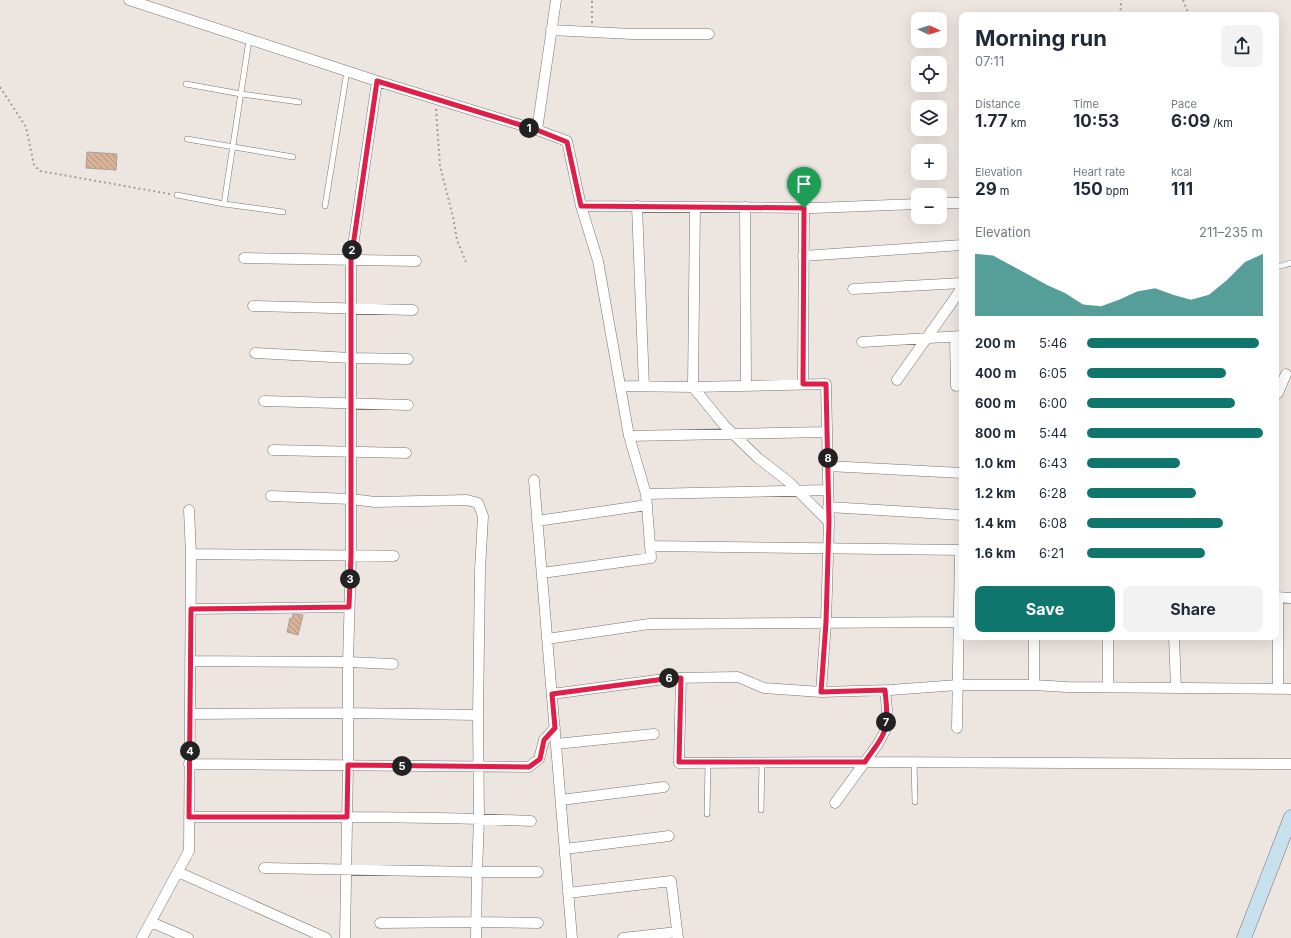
<!DOCTYPE html>
<meta charset="utf-8">
<style>
:root{--surface:#fff;--page:#f2f2f3;--text:#1f2937;--muted:#747a83;--accent:#0f766e}
body{margin:0;font-family:Inter,sans-serif;background:var(--page);color:var(--text);height:100vh;display:flex;flex-direction:column;font-size:15px;white-space:nowrap}
*{box-sizing:border-box;margin:0}
p{font-size:13px;color:var(--muted)}
.icon{flex:none;width:22px;height:22px;fill:none;stroke:currentColor;stroke-width:2;stroke-linecap:round;stroke-linejoin:round}
.map{position:relative;flex:1;overflow:hidden}
.drawer{position:absolute;left:959px;top:12px;width:320px;height:628px;display:flex;flex-direction:column;background:var(--surface);border-radius:8px;box-shadow:0 4px 16px #0002}
.drawer>*{flex:none}
.needle{width:26px;rotate:94deg}
.tools{position:absolute;left:911px;top:12px;display:grid;gap:8px}
.tools a{display:grid;place-items:center;width:36px;height:36px;border-radius:8px;background:var(--surface);box-shadow:0 4px 16px #0002;font-size:20px}
.pin{position:absolute;display:grid;place-items:center;width:34px;height:34px;color:#fff;margin:-41px -17px;border-radius:50% 50% 50% 0;rotate:-45deg;box-shadow:0 0 4px #0007}
.pin .icon{rotate:45deg}
.km{position:absolute;width:20px;height:20px;margin:-10px;border-radius:50%;background:#222;color:#fff;font-size:11px;line-height:20px;text-align:center}
.round{display:grid;place-items:center;flex:none;width:42px;height:42px;border-radius:8px;background:var(--page)}
.headline{display:flex;align-items:center;justify-content:space-between;height:68px;padding:0 16px}
h1{font-size:22px;font-weight:700;line-height:30px}
.stats{display:grid;grid-template-columns:repeat(3,1fr);gap:6px;height:68px;padding:4px 16px}
.stats div{display:grid;align-content:center}
.stats b{font-size:17px;font-weight:700}
.stats small{font-size:11px;font-weight:400}
.stats p{font-size:11px}
.chart{height:112px;padding:8px 16px}
.chart p{display:flex;justify-content:space-between}
.chart svg{width:100%;height:72px;margin-top:4px;fill:var(--accent);opacity:.7}
.button{display:flex;gap:8px;margin-top:auto;padding:8px 16px}
.button a{flex:1;height:46px;border-radius:8px;background:var(--accent);color:#fff;font-size:16px;font-weight:700;line-height:46px;text-align:center}
.button a+a{background:var(--page);color:var(--text)}
ul{padding:0 16px;list-style:none;font-size:13px}
li{display:grid;grid-template-columns:64px 48px 1fr;align-items:center;height:30px}
li i{height:10px;border-radius:5px;background:var(--accent)}
.map>svg:first-child{display:block}
.building{fill:url(#building-back-hatch);stroke:#a69f9a}
.lines{fill:none;stroke-linecap:round;stroke-linejoin:round}
.lane-casing{stroke:#7a736f;stroke-width:6}
.street-casing{stroke:#7a736f;stroke-width:11}
.secondary-casing{stroke:#7a736f;stroke-width:15}
.path{stroke:#a5a09c;stroke-width:2;stroke-dasharray:2 3;stroke-linecap:butt}
.lane{stroke:#fff;stroke-width:5}
.street{stroke:#fff;stroke-width:10}
.secondary{stroke:#c6e0ee;stroke-width:14}
.route-casing{stroke:#fff;stroke-width:8}
.route{stroke:#e11d48;stroke-width:5}
</style>
<div class="map">
<svg width="1291" height="938" viewBox="0 0 1291 938">
<defs>
<pattern id="building-back-hatch" width="6" height="6" patternUnits="userSpaceOnUse"><rect width="6" height="6" fill="#d9b398"/><path d="M-1 5l2 2M0 0l6 6M5-1l2 2" fill="none" stroke="#b1937d"/></pattern>
</defs>
<rect width="100%" height="100%" fill="#ece5e0"/>
<path class="building" d="M87,152L117,154L116,170L86,168Z
M293,614L303,615L298,635L287,632L290,618L292,619Z"/>
<g class="lines">
<defs>
<path id="lane" d="M186,84L241,94L299,102
M187,139L293,157
M177,195L224,204L283,212
M224,204L249,40
M325,206L347,71
M1276,266H1281L1291,263
M914,762L915,802
M761,810L762,762
M707,814L708,763"/>
<path id="street" d="M129,0L377,81L537,130L567,141L581,206L598,261L629,436L646,494L651,558L542,573
M551,30L632,34H709
M537,130L556,0
M940,203H962
M581,206L813,208L918,204
M637,206L644,386
M695,207L693,387L724,425L758,458L789,482L829,522
M745,207L746,386
M803,256L962,245
M244,258L416,261
M853,289L962,283
M253,306L413,310
M955,337L956,386
M862,342L962,336
M255,353L351,358L408,359
M897,380L962,288
M803,384L804,208
M620,386L693,387L826,384L829,522L826,622L821,692
M1276,394L1278,393L1286,374
M264,401L408,405
M629,436L827,432
M273,450L406,453
M828,466L962,473
M534,480L572,938
M646,494L828,490
M271,496L351,499L375,502L467,500L478,503L483,516L480,570L478,715L479,819L477,872L476,938
M828,507L962,515
M537,521L647,505
M650,546L962,550
M191,554L394,556
M1276,597L1291,598
M191,609L349,607
M1174,637L1176,688
M547,639L649,624L959,622
M190,661L348,662L393,664
M681,678L679,763L865,762L1291,764
M1034,685V637
M1108,687V637
M1278,689V597
M552,694L672,678L738,677L764,688L821,692L890,690L958,685H1034L1067,687L1291,689
M190,714L348,713L478,715
M957,728L960,550
M556,744L654,734
M189,764L529,767L539,759L544,740L555,728
M561,800L664,787
M835,803L878,744L885,731L887,710L885,690
M189,817C303,817 417,816 531,821
M565,849L669,836
M264,868L477,872H538
M178,872L326,938
M568,893L671,881L678,938
M151,922L188,938
M380,923L476,922L538,923
M142,938L189,851L191,554L189,510
M345,938L348,765V662L351,556V260L377,81
M623,938L677,932"/>
<path id="secondary" d="M1244,938L1291,817"/>
</defs>
<use href="#lane" class="lane-casing"/>
<use href="#street" class="street-casing"/>
<use href="#secondary" class="secondary-casing"/>
<path class="path" d="M1183,0L1189,15
M1119,15L1121,8V0
M592,23V0
M0,87L26,127L34,165L40,171L170,194
M436,109L440,166L453,217L457,240L466,262"/>
<use href="#lane" class="lane"/>
<use href="#street" class="street"/>
<use href="#secondary" class="secondary"/>
</g>
<g class="lines">
<defs>
<path id="route" d="M377,81L537,130L567,142L581,206L804,208L803,384H826L829,522L826,622L821,692L885,690C886,702 889,721 884,732C880,743 871,752 865,762H679L681,678H672L552,694L555,728L544,740L540,759L529,767L348,765L347,817H189L191,609L349,607L351,556V260Z"/>
</defs>
<use href="#route" class="route-casing"/>
<use href="#route" class="route"/>
</g>
</svg>
<div class="tools">
<a><svg class="needle" viewBox="-14 -14 28 28"><path d="M0-13l5 13h-10z" fill="#e53935"/><path d="M0 13l5-13h-10z" fill="#747a83"/></svg></a>
<a><svg class="icon" aria-label="locate" viewBox="0 0 24 24"><circle cx="12" cy="12" r="6"/><path d="M12 2v4M12 18v4M2 12h4M18 12h4"/></svg></a>
<a><svg class="icon" aria-label="layers" viewBox="0 0 24 24"><path d="M12 4l9 5-9 5-9-5zM3 14l9 5 9-5"/></svg></a>
<a>+</a>
<a>−</a>
</div>
<div class="pin" style="left:804px;top:208px;background:#1e9e55"><svg class="icon" aria-label="arrive" viewBox="0 0 24 24"><path d="M6 21V4h12l-3 4 3 4H6"/></svg></div>
<b class="km" style="left:529px;top:128px">1</b>
<b class="km" style="left:352px;top:250px">2</b>
<b class="km" style="left:350px;top:579px">3</b>
<b class="km" style="left:190px;top:751px">4</b>
<b class="km" style="left:402px;top:766px">5</b>
<b class="km" style="left:669px;top:678px">6</b>
<b class="km" style="left:886px;top:722px">7</b>
<b class="km" style="left:828px;top:458px">8</b>
<section class="drawer">
<div class="headline"><div><h1>Morning run</h1><p>07:11</p></div><a class="round"><svg class="icon" aria-label="share" viewBox="0 0 24 24"><path d="M12 15V3M7 8l5-5 5 5M5 13v7h14v-7"/></svg></a></div>
<div class="stats">
<div><p>Distance</p><b>1.77<small> km</small></b></div>
<div><p>Time</p><b>10:53</b></div>
<div><p>Pace</p><b>6:09<small> /km</small></b></div>
</div>
<div class="stats">
<div><p>Elevation</p><b>29<small> m</small></b></div>
<div><p>Heart rate</p><b>150<small> bpm</small></b></div>
<div><p>kcal</p><b>111</b></div>
</div>
<div class="chart"><p><span>Elevation</span>211–235 m</p>
<svg viewBox="0 0 160 44" preserveAspectRatio="none"><path d="M0 44V6L10 7L20 13L30 19L40 25L50 30L60 37L70 38L80 34L90 29L100 27L110 31L120 34L130 31L140 22L150 11L160 6V44z"/></svg>
</div>
<ul>
<li><b>200 m</b>5:46<i style="width:98%"></i></li>
<li><b>400 m</b>6:05<i style="width:79%"></i></li>
<li><b>600 m</b>6:00<i style="width:84%"></i></li>
<li><b>800 m</b>5:44<i style="width:100%"></i></li>
<li><b>1.0 km</b>6:43<i style="width:53%"></i></li>
<li><b>1.2 km</b>6:28<i style="width:62%"></i></li>
<li><b>1.4 km</b>6:08<i style="width:77%"></i></li>
<li><b>1.6 km</b>6:21<i style="width:67%"></i></li>
</ul>
<div class="button"><a>Save</a><a>Share</a></div>
</section>
</div>
